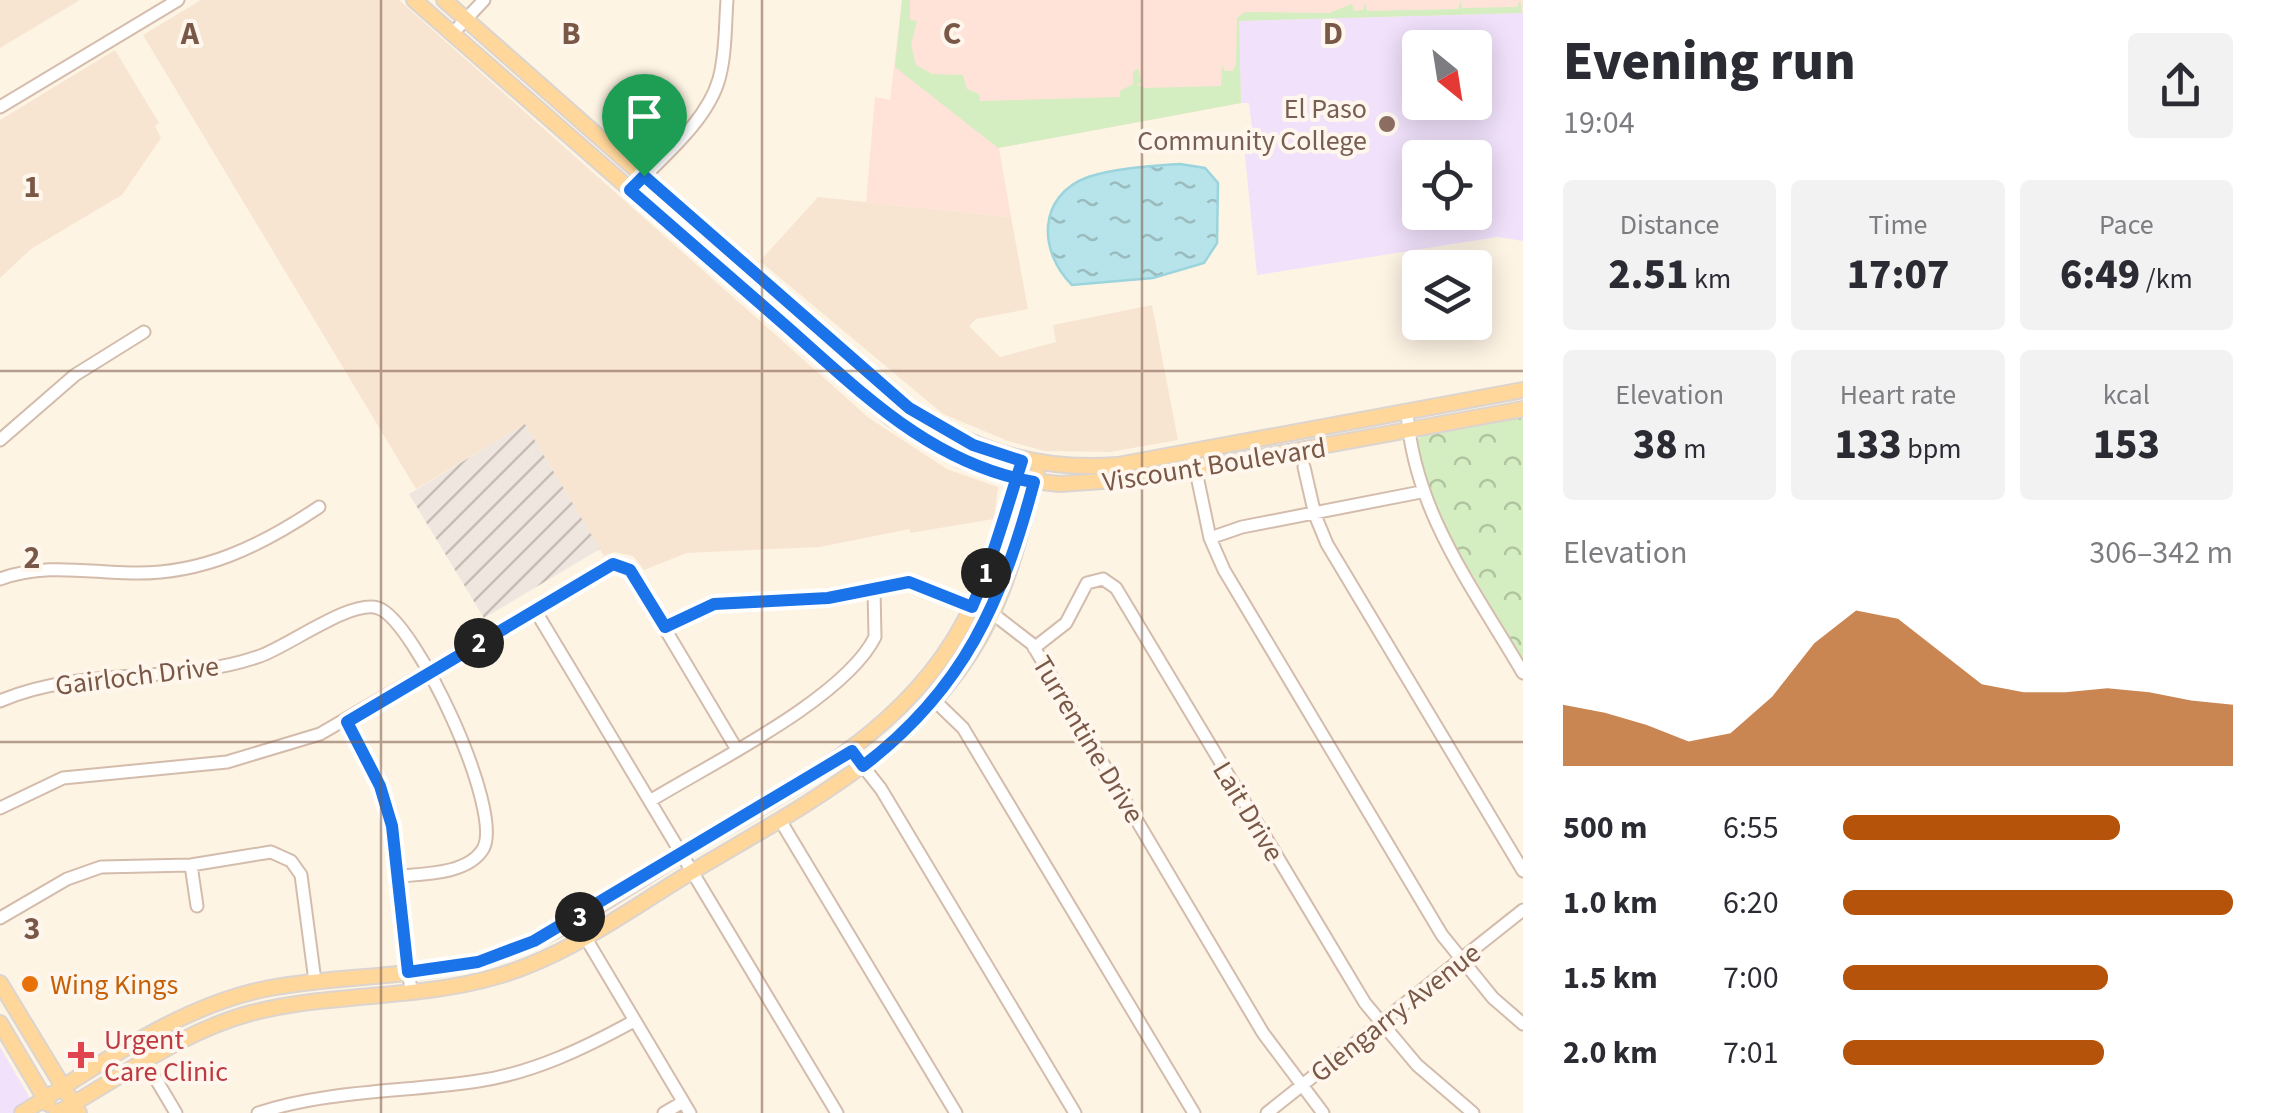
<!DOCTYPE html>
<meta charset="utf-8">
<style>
:root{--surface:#fff;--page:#f2f2f3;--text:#2b2b33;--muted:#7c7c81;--accent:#b45309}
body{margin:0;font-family:"Source Sans 3",sans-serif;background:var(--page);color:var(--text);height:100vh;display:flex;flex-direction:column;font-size:38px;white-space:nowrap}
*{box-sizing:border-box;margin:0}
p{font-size:32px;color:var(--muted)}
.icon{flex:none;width:55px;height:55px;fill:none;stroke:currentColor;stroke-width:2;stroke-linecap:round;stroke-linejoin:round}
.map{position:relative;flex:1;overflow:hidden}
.sheet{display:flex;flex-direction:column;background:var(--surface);width:750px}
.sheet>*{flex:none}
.needle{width:65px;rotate:150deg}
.tools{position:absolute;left:1402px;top:30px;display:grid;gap:20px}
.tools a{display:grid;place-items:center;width:90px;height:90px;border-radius:10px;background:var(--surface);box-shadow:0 5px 25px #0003;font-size:50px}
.pin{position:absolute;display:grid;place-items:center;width:85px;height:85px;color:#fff;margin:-102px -42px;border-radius:50% 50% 50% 0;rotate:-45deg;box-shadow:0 0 10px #0007}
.pin .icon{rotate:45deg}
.km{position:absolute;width:50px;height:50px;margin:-25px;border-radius:50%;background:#222;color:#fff;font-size:28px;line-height:50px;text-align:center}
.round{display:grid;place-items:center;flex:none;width:105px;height:105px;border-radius:10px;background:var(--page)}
.head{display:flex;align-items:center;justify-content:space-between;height:170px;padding:0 40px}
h1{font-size:55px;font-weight:800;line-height:75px}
.stats{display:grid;grid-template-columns:repeat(3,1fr);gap:15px;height:170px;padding:10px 40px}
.stats div{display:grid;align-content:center;border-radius:10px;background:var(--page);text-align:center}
.stats b{font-size:42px;font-weight:800}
.stats small{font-size:28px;font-weight:400}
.stats p{font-size:28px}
.chart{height:280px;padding:20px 40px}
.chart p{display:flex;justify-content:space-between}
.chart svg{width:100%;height:180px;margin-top:10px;fill:var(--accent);opacity:.7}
ul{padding:0 40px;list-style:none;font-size:32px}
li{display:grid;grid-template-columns:160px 120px 1fr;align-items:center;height:75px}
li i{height:25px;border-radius:12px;background:var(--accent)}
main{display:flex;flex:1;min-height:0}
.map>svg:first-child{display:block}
.residential{fill:#f7e5d2}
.commercial{fill:#ffe2d8}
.industrial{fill:url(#industrial-furrows)}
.education{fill:#f1e1fb;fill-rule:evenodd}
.green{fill:#d4eec1}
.forest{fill:url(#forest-crowns)}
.water{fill:url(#water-ripples);stroke:#9cd4dd;stroke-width:2.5}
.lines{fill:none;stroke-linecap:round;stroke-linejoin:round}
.minor-casing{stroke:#d4bcac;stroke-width:15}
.major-casing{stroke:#dcd4cf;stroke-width:18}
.minor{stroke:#fff;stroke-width:11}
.major{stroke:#ffd79b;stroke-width:14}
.route-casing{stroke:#fff;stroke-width:20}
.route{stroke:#1a73e8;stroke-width:12}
.grid{fill:none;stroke:#7a5847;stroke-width:2.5;stroke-opacity:0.55}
.education-dot{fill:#8d6e63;stroke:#fff7ed;stroke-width:4}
.food-dot{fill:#e8710a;stroke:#fff7ed;stroke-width:4}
.health-dot{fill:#e0444e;stroke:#fff7ed;stroke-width:4}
.labels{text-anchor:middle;stroke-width:8;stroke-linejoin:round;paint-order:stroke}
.education-label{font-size:28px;fill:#785e54;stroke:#fff7ed;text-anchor:end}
.street-label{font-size:28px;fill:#7a5847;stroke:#fff7ed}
.food-label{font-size:28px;fill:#c56008;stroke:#fff7ed;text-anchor:start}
.health-label{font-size:28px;fill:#be3a42;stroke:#fff7ed;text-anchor:start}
.grid-label{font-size:32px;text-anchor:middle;font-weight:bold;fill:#7a5847;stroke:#fff7ed;stroke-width:8;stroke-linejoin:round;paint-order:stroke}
</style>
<main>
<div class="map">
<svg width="1523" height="1113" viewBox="0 0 1523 1113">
<defs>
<pattern id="industrial-furrows" width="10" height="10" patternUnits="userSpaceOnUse" patternTransform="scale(2.5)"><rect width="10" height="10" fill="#eee6df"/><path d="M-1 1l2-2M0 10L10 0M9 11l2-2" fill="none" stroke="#c6bdb7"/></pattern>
<pattern id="forest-crowns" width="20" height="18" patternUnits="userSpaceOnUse" patternTransform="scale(2.5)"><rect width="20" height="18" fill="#d4eec1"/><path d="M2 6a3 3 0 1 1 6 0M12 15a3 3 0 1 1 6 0" fill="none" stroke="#b1c49f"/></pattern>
<pattern id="water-ripples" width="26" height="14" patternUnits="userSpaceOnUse" patternTransform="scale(2.5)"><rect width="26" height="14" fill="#b7e4ea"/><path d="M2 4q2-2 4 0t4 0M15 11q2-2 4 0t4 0" fill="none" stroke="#9abcbf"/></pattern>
</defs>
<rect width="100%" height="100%" fill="#fef4e4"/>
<path class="residential" d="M0,0H80L0,48Z
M201,0H399L869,418L947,469L998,487L994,519L910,533V529L820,547L687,553L644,570L633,556L614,552L604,556L525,424L416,489L143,35Z
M115,50L159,123L155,126L161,138L122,195L31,249L0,278V120Z
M818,197L1011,217L1028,309L976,319L969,326L1000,357L1056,342L1053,325L1152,305L1178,440L1110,452L1045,451L1008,441L943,414L760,261Z"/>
<path class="commercial" d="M902,0H1523V13L1238,21L1241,103L999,148L1011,217L866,202L875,97L890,100Z"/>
<path class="industrial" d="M525,424L600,549L484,618L409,494Z"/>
<path class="education" d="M1523,13V241L1497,237L1257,275L1244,146L1254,144L1249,103H1241L1238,21ZM1420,48H1475V102H1420ZM1420,158H1475V212H1420Z
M0,1047L34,1105L21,1113H0Z"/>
<path class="green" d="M902,0H910V20L917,21L911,45L916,65L932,74L963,75L967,89L979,94L980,101L1120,97V91L1133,84V72L1138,68L1142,83L1136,84L1145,88L1221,86L1222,65L1225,71H1233L1236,64L1237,18L1245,12L1329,13L1352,4L1354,11L1363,10L1365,3L1367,11L1458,9L1461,1L1462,8L1517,7L1520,0L1522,13L1239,21L1241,103L998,148L895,67Z"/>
<path class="forest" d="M1523,414V662L1431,504L1417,441L1424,431Z"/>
<path class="water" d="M1180,164L1205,168L1218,183L1217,243L1204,263L1153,278L1072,285C1038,251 1037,196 1088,177C1115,168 1151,166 1180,164Z"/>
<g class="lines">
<defs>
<path id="minor" d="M452,34L484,0
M0,107L178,0
M631,190C660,159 707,122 719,79C726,54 725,26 727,0
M1407,412C1414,512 1474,589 1523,673
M0,440L75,375L144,332
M1192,452L1210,538L1224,570L1442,935L1493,998L1523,1024
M1304,467L1315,515L1327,544L1523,871
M1210,538L1242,527L1421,492
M0,579C45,563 85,572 131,573C202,575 261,546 319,507
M535,610L837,1113
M665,627L715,604L828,597L909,582L992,613L1032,644L1263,1033L1323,1113
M1034,648L1066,623L1087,583L1103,579L1116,588L1365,1003L1417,1065L1473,1113
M0,701C84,665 175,686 260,656C289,646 351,599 378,608C415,620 505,812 483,849C468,874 424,874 399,876
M935,701L963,728L1194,1113
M347,722L381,786L392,826L411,992
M851,751L881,789L1075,1113
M650,801C710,764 844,699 875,637L874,589
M0,808L63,778L227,762L320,734L613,564L630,570L736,748
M780,820L956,1113
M191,865L197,906
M0,918L67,879L101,867L191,865L271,852L291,861L301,875L315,981
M575,920L690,1113
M135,1044L176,1113
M258,1113C327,1090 406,1092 478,1081C533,1073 585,1048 634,1021
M664,1113L683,1102
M1267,1113L1523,910"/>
<path id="major" d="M414,0L891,418L961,460L1016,479L1059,484L1147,478L1523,409
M444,0L891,395C959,447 1033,472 1118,465L1523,390
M0,983L79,1113
M0,1023L48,1104
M22,1113C100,1065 179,1005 270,988C344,974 423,979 495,956C562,935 621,891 680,855C792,787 916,730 973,604C995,557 1006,509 1022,461
M57,1113C120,1078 180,1032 251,1013C332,992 418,1000 498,976C568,956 628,910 690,873C804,805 930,743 990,618C1012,573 1023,522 1037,474"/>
</defs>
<use href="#minor" class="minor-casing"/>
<use href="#major" class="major-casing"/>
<use href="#minor" class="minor"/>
<use href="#major" class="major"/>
</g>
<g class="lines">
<defs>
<path id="route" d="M644,176L909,408L973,445L1022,461C1006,510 993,559 972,607L909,582L828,598L714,604L665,627L630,570L613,564L347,722L380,786L392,826L408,972L478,962L534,941L852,751L863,766C964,689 1002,602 1034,482C931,464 861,392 786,326C734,281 682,235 630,190L644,176"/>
</defs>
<use href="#route" class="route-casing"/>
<use href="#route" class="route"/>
</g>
<path class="grid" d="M381,0V1113M762,0V1113M1142,0V1113M0,371H1523M0,742H1523"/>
<circle class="education-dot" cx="1387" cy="124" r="10"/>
<circle class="food-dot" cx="30" cy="984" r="10"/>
<path class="health-dot" d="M76 1040h10v10h10v10h-10v10h-10v-10h-10v-10h10z"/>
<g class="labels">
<g class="education-label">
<text x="1367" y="118">El Paso<tspan x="1367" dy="32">Community College</tspan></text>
</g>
<g class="street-label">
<text transform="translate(1214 464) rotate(-9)" y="10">Viscount Boulevard</text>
<text transform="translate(137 675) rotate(-7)" y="10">Gairloch Drive</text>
<text transform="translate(1089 739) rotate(59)" y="10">Turrentine Drive</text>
<text transform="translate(1249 811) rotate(59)" y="10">Lait Drive</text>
<text transform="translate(1395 1012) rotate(-38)" y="10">Glengarry Avenue</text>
</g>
<g class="food-label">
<text x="50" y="994">Wing Kings</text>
</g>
<g class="health-label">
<text x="104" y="1049">Urgent<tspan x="104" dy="32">Care Clinic</tspan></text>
</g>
</g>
<g class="grid-label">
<text x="190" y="44">A</text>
<text x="571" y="44">B</text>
<text x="952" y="44">C</text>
<text x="1333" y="44">D</text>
<text x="32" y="197">1</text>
<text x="32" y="568">2</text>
<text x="32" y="939">3</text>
</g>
</svg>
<div class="tools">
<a><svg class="needle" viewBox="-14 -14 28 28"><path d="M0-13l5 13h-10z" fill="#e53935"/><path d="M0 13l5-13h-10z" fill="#7c7c81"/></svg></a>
<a><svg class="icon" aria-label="locate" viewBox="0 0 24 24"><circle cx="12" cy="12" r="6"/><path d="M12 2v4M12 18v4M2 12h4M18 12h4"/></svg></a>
<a><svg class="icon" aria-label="layers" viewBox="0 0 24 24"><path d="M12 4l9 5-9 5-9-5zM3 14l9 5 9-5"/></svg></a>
</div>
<div class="pin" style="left:644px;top:176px;background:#1e9e55"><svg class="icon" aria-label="arrive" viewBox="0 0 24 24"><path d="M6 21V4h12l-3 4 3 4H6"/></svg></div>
<b class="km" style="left:986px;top:573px">1</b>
<b class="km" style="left:479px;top:643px">2</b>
<b class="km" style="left:580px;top:917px">3</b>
</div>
<section class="sheet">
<div class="head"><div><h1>Evening run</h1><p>19:04</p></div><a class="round"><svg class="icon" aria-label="share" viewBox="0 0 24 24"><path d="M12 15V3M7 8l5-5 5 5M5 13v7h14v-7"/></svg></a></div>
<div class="stats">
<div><p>Distance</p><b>2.51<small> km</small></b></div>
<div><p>Time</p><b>17:07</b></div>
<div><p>Pace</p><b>6:49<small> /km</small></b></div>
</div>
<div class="stats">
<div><p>Elevation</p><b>38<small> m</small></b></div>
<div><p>Heart rate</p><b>133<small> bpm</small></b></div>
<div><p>kcal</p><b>153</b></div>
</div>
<div class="chart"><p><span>Elevation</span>306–342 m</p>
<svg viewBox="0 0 160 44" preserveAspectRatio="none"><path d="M0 44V29L10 31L20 34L30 38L40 36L50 27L60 14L70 6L80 8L90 16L100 24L110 26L120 26L130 25L140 26L150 28L160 29V44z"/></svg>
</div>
<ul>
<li><b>500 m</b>6:55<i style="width:71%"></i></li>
<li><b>1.0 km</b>6:20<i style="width:100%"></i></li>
<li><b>1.5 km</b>7:00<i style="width:68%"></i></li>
<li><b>2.0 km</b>7:01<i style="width:67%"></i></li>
</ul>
</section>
</main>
